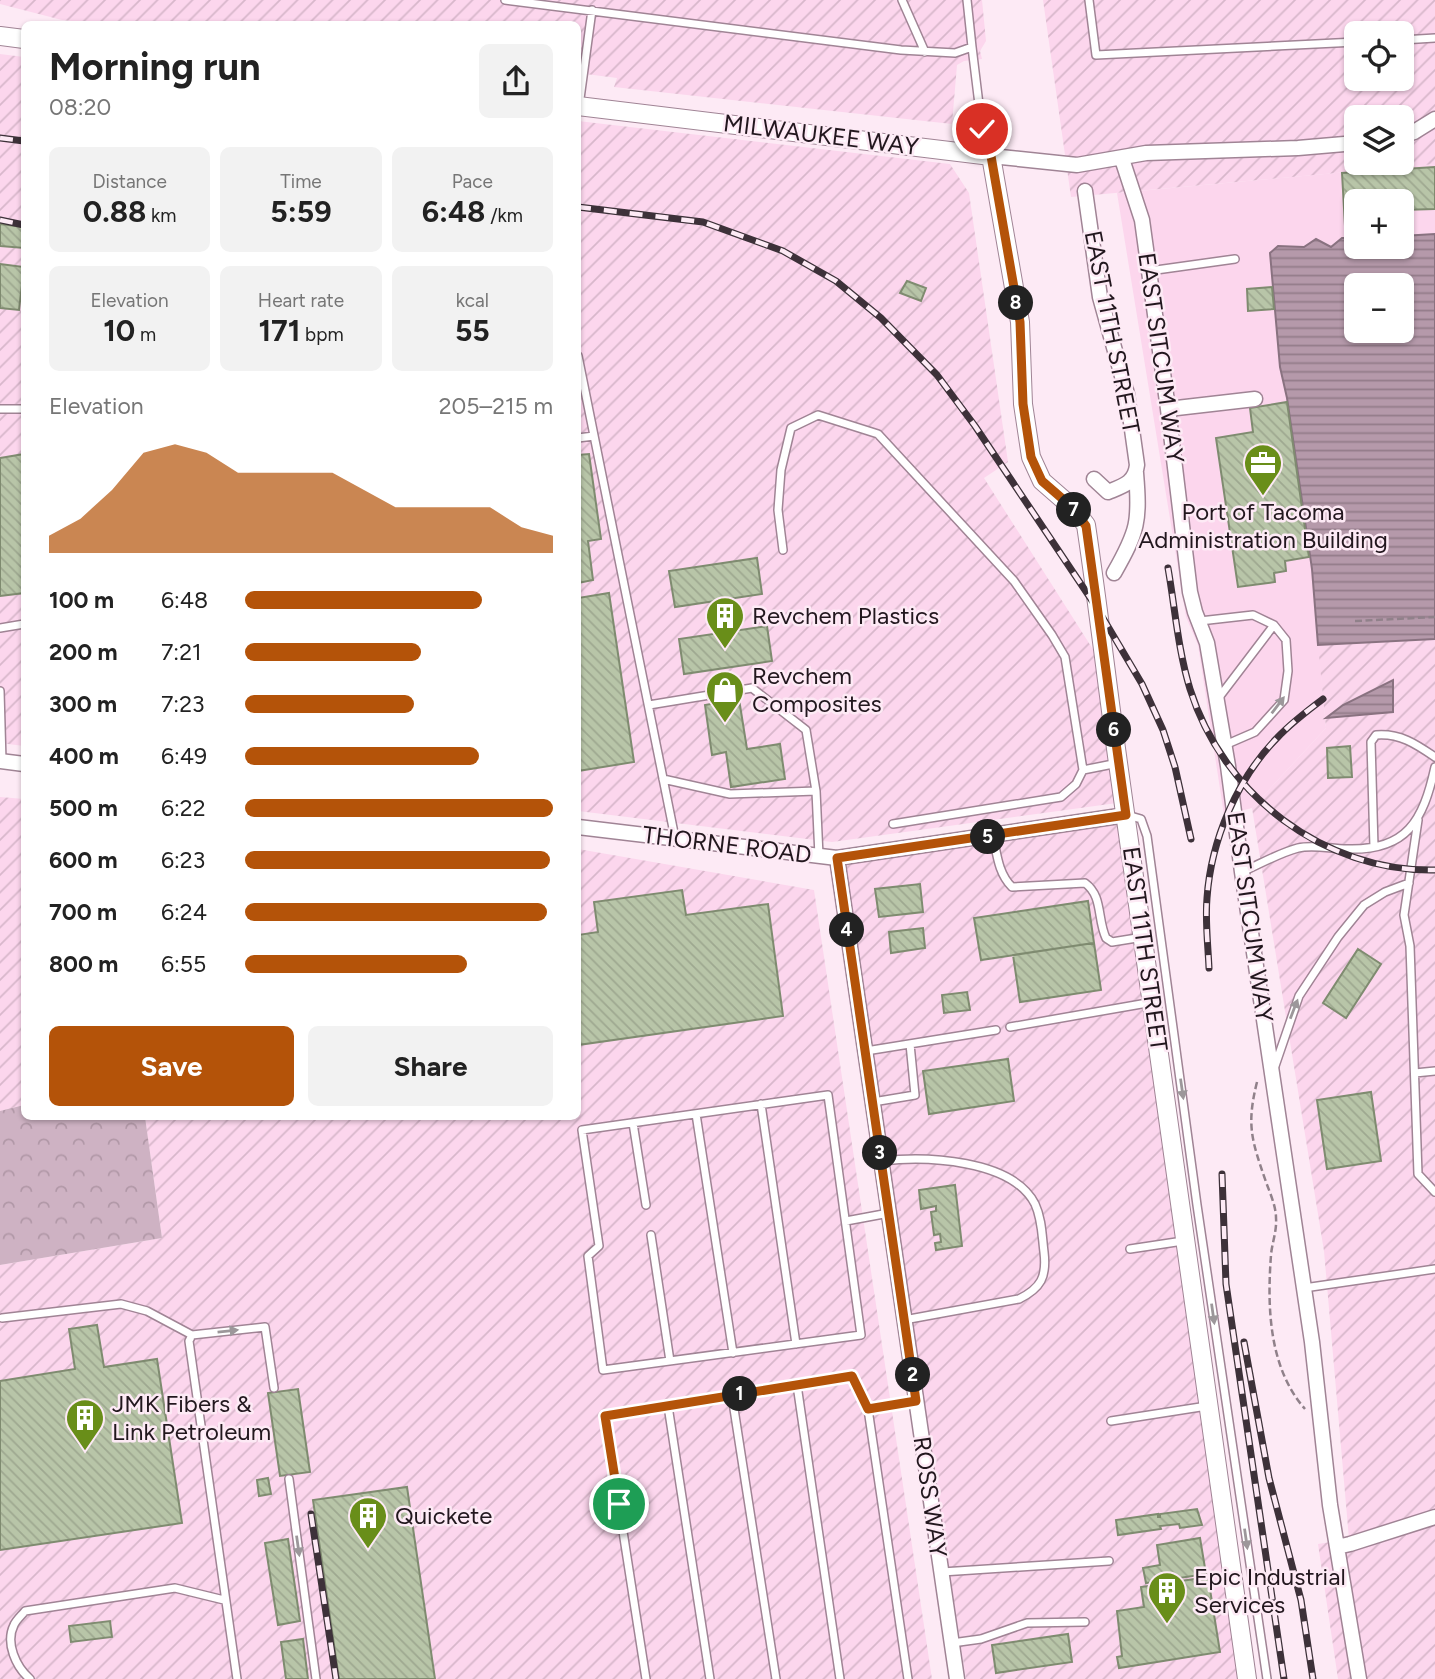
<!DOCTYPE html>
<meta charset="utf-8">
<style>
:root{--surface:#fff;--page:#f2f2f2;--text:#222;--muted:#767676;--accent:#b45309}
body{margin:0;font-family:Figtree,sans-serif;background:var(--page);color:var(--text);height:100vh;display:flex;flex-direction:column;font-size:26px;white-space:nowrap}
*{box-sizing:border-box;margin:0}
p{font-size:23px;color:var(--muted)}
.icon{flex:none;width:38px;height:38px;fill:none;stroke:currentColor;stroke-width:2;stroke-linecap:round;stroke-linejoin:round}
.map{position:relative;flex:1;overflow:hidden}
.drawer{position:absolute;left:21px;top:21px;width:560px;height:1099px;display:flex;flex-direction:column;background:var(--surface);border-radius:10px;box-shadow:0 2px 5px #0004}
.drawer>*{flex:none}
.controls{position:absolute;left:1344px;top:21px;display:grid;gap:14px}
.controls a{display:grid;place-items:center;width:70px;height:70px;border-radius:10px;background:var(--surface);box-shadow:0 2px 5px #0004;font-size:35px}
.pin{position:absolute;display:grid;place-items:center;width:60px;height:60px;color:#fff;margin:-30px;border:4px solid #fff;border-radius:50%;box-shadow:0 2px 7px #0007}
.km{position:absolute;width:35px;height:35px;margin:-18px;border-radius:50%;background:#222;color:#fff;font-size:19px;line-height:35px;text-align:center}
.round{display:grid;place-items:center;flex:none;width:74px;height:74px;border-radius:10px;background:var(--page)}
.head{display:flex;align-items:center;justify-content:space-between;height:119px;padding:0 28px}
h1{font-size:38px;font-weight:700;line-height:52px}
.figures{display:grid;grid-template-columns:repeat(3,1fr);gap:10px;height:119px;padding:7px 28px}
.figures div{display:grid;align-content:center;border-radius:10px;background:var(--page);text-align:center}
.figures b{font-size:30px;font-weight:700}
.figures small{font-size:19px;font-weight:400}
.figures p{font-size:19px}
.chart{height:196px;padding:14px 28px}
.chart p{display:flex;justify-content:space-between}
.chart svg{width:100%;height:126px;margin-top:7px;fill:var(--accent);opacity:.7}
.cta{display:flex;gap:14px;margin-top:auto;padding:14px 28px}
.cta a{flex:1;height:80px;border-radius:10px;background:var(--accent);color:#fff;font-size:28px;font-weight:700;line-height:80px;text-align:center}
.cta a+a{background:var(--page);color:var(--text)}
ul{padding:0 28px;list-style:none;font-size:23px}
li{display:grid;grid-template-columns:112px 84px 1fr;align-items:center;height:52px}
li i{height:18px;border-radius:9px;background:var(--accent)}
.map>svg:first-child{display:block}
.built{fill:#fcd6ed}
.industrial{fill:url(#industrial-furrows);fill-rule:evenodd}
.forest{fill:url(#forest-crowns)}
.water{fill:url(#water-rules);stroke:#897280;stroke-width:2;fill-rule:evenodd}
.building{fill:url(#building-back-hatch);stroke:#7f8b70;stroke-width:2}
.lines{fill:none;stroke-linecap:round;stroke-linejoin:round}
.service-casing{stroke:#a08495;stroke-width:10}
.minor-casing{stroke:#a08495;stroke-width:17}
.tertiary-casing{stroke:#a08495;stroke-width:20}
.path{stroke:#90818a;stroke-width:2.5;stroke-dasharray:7 3.5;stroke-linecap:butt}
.service{stroke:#fff;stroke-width:7}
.minor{stroke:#fff;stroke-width:14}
.tertiary{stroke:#fff;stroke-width:18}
.rail-casing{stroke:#3d3139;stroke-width:7}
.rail{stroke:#fdeaf5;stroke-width:4.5;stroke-dasharray:13;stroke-linecap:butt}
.oneway{fill:#9c979a}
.route-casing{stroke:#fff;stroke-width:14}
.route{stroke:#b45309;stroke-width:9}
.labels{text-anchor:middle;stroke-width:5;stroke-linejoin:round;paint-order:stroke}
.street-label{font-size:24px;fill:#22171e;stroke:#fdeaf5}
.poi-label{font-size:24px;fill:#22171e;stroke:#fdeaf5;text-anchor:start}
</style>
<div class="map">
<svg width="1435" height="1679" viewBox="0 0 1435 1679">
<defs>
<pattern id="industrial-furrows" width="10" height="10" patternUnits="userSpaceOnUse" patternTransform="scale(1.75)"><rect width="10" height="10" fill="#fcd6ed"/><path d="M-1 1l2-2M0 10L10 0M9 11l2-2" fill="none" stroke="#d8b7cb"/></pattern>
<pattern id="forest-crowns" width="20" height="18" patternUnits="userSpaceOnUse" patternTransform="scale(1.75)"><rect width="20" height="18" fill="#ceb2c3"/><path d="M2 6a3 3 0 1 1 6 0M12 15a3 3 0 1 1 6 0" fill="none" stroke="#b198a7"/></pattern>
<pattern id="water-rules" width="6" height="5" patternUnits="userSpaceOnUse" patternTransform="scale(1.75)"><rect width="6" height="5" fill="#b599aa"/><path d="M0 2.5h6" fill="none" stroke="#937c8a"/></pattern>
<pattern id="building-back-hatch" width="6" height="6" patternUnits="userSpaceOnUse" patternTransform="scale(1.75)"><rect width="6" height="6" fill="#b8c5a8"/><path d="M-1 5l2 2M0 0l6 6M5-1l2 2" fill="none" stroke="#9ea890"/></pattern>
</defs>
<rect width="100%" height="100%" fill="#fdeaf5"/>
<path class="built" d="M1435,164V234L1402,236V201H1356V238H1342L1331,247L1278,246L1280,367L1287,398L1312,569L1326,728L1252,808L1224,815L1198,645L1186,617L1117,193Z"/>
<path class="industrial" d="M0,0H982L986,41L980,51L982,59L964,61L957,65L952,124L614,87L617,78L578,73V24H101L62,20L0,4Z
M1043,0H1435V164L1071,197ZM1356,33H1402V79H1356ZM1356,117H1402V163H1356Z
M0,54L24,57V746L0,743Z
M578,121L950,164L969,193L1008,462L984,478L1094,651L1117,803L832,842L578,811Z
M1435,639V1679H1338L1318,1544L1349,1539L1324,1251L1252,808L1326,728L1318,645Z
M0,797L24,799V1105L0,1111Z
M1121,820L1254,1679H966L840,865Z
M578,849L814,890L932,1679H0V1265L162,1238L145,1117L578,1116Z"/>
<path class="forest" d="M24,1105V1116L145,1117L162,1238L0,1265V1111Z"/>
<path class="water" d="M1435,234V639L1318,645L1312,569L1287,398L1280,367L1270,253L1278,246L1304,247L1316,239L1331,247L1342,238H1356V247H1402V236ZM1356,285H1402V331H1356Z
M1393,680V712L1326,718L1343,705Z"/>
<path class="building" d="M1435,167V209L1402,210V201H1356V225L1345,226L1342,173Z
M0,224L24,227V248L0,246Z
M0,264L24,267L19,310L0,308Z
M907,281L926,288L921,301L900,293Z
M1272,287L1274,309L1248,311L1247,289Z
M1287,402L1309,557L1285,561L1286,571L1274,573L1275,582L1238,587L1216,438L1253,432L1250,408Z
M24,454V593L0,596V458Z
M589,454L601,539L588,541L593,580L578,583V455Z
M757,558L762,594L675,607L669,571Z
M609,593L634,762L578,771V598Z
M767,626L772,661L684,674L679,639Z
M739,699L747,749L780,744L785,779L731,787L726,752L712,755L705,705Z
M1350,746L1352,777L1328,778L1327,748Z
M920,884L923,912L879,917L875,889Z
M682,890L686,915L768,904L783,1016L578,1045V935L598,932L594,902Z
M1088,901L1094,943L981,960L974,918Z
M923,928L925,948L891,953L889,932Z
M1094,943L1101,990L1020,1002L1013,955Z
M1358,949L1381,964L1346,1018L1323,1003Z
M967,992L970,1010L944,1013L942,995Z
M1008,1059L1014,1101L929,1114L923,1071Z
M1371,1092L1381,1161L1327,1169L1317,1100Z
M955,1185L962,1246L936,1250L935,1243L941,1242L940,1234L934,1235L931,1212L936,1211V1206L921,1209L919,1190Z
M97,1325L104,1367L157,1359L182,1523L0,1550V1381L75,1369L69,1329Z
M298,1389L310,1472L280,1476L268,1393Z
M268,1478L271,1494L259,1496L257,1480Z
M407,1487L435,1679H339L313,1500Z
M1197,1509L1202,1525L1180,1528L1179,1524L1160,1526L1161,1529L1118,1535L1116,1520L1158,1514V1517H1160V1514Z
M1200,1538L1206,1574L1146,1583L1143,1568L1160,1565L1157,1545Z
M288,1539L300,1621L278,1625L265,1543Z
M1208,1577L1220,1652L1119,1668L1117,1657L1122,1656L1117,1611L1144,1607L1141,1587Z
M110,1621L112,1637L71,1642L69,1626Z
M1068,1634L1072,1662L996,1673L992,1645Z
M303,1639L308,1679H286L281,1642Z"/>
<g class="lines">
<defs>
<path id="service" d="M505,0L901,50L955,53L972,47L967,0
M902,0L925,52
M1089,0L1096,55L1356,42
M1402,40L1435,38
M972,47L982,129L990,153
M579,106L592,10
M1149,271L1235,259
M578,356L675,838
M0,409H24
M578,438L594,436
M783,550L778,510L781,470L791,428L818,415L878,434L1014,581L1052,635L1065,657L1083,770L1118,763
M1200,621L1253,615L1274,625L1286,640L1288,671L1284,700L1255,732L1225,745
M0,628L24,624
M0,691L2,761
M1217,700L1274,625
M649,705L752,688L806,730L816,791L730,794L663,779
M816,791L819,856
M1127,815L1141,819L1147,836L1197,1205L1267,1679
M1418,820L1404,915L1410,946L1418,1174L1435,1192
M893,824L1061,797L1076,784L1083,770
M993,836C997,854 998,873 1012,887L1085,883C1103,896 1097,919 1106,938L1112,942L1143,937
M1374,847L1371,742L1376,735C1400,733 1416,744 1435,757
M1242,872C1260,864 1279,853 1298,848C1313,844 1331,849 1347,849C1407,851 1423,821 1435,767
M1010,1027L1153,1002
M866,1051L996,1030
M1275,1066L1299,996L1338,937L1364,905L1385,892L1409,883
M1415,1073L1435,1071
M828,1095L861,1335L603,1370L588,1256L599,1246L582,1130Z
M873,1102L915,1095L910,1044
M761,1104L796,1344
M696,1114L733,1353
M633,1123L646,1205
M882,1161C925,1156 1012,1159 1035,1204C1042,1219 1042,1236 1044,1252C1047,1277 1041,1288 1019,1299L904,1320
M846,1221L889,1213
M651,1235L670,1361
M1130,1249L1183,1241
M1304,1288L1435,1269
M2,1318L121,1304L147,1311L192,1335L265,1327L274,1388
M192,1335L189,1341L237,1679
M797,1385L840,1679
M732,1396L776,1679
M668,1406L710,1679
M868,1409L916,1402
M1111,1421L1207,1406
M289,1479L316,1679
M942,1572L1109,1561
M952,1643L981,1639L1027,1623L1085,1622
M30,1679C16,1667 5,1643 14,1625C16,1620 22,1615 25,1611L175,1588L224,1600
M646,1679L605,1416L852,1376L868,1409L908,1679"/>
<path id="minor" d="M1402,136L1414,132L1435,119
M991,156L1077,165L1146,153L1298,148L1356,143
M1122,159L1142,220L1168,409L1190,592L1195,612L1207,643L1228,766L1242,872L1312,1342L1330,1505L1359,1679
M1085,191L1100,297L1127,394L1137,465C1135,483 1123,486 1108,492L1094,479
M1168,409L1255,399
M1114,573C1138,531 1140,521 1136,473
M0,761L24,764
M578,827L837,858L1126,815
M837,858L957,1679
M1337,1547L1350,1544L1435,1517"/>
<path id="tertiary" d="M0,36L24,39
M578,106L991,156L1020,322L1023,404L1031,457L1042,481L1073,508L1086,525C1098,605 1107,684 1118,763C1162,1068 1203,1374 1247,1679"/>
</defs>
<use href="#service" class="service-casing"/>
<use href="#minor" class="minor-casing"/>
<use href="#tertiary" class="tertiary-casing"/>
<path class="path" d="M1355,621L1435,617
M1257,1082C1246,1126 1252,1141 1266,1182C1270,1193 1276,1206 1276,1218C1277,1231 1272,1243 1271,1255C1267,1308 1269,1368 1305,1409"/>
<use href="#service" class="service"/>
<use href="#minor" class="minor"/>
<use href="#tertiary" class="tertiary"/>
<defs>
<path id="rail" d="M0,138L24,141
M578,207L703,222L783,251L836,281L881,318L937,375L975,426L1097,608L1142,684L1163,730L1175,767L1191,839
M0,220L24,225
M1168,568C1175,608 1178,650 1190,689C1223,795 1324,872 1435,870
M1209,968C1208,945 1205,921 1207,898C1211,840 1237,779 1277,738C1291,723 1307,711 1323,699
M1222,1174L1226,1284L1284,1679
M1244,1342L1269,1478L1301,1600L1313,1679
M311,1514L336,1679"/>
</defs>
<use href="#rail" class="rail-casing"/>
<use href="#rail" class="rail"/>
</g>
<defs><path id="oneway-solid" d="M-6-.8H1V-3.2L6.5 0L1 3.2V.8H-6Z" transform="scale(1.75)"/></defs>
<g class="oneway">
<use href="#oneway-solid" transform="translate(1278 705) rotate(-53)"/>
<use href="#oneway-solid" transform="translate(1294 1009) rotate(-69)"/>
<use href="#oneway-solid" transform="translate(1182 1089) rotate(82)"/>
<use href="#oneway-solid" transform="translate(1213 1314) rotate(82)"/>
<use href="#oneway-solid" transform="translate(228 1331) rotate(-6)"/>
<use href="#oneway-solid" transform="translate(1246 1539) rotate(82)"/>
<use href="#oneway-solid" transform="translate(298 1546) rotate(82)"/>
</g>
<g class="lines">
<defs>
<path id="route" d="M619,1504L605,1416L852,1376L868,1409L916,1401L837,858L1126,815L1086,526L1073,508L1042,481L1031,457L1023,404L1020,322L991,156L982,129"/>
</defs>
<use href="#route" class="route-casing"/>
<use href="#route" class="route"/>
</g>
<defs>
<symbol id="office-pin" viewBox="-11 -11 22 30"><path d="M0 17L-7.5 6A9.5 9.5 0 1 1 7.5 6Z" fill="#698e19" stroke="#fdeaf5"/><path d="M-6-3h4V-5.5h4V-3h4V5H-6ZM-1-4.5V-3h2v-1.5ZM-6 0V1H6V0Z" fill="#fff"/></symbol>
<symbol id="building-pin" viewBox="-11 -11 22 30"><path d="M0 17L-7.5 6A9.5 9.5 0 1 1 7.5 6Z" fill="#698e19" stroke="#fdeaf5"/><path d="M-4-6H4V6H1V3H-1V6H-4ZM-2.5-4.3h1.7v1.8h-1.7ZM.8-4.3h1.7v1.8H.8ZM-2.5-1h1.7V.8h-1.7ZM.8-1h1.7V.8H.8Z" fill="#fff"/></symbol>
<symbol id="shop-pin" viewBox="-11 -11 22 30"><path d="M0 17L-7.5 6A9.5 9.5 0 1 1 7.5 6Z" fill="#698e19" stroke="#fdeaf5"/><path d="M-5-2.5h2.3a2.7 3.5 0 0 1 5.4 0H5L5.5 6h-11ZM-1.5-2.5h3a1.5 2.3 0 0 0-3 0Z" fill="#fff"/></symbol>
</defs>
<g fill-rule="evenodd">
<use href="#office-pin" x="1241" y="441" width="44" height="60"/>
<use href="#building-pin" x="703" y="594" width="44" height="60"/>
<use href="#shop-pin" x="703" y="668" width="44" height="60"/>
<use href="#building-pin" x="63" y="1396" width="44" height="60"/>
<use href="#building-pin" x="346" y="1494" width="44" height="60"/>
<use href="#building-pin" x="1145" y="1569" width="44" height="60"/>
</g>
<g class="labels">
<g class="street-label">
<text transform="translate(821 135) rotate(7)" y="8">MILWAUKEE WAY</text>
<text transform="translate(1112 332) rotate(79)" y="8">EAST 11TH STREET</text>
<text transform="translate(1161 358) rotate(82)" y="8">EAST SITCUM WAY</text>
<text transform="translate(727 845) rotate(7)" y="8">THORNE ROAD</text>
<text transform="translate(1250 917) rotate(82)" y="8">EAST SITCUM WAY</text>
<text transform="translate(1145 949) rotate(82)" y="8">EAST 11TH STREET</text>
<text transform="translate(930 1497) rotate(82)" y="8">ROSS WAY</text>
</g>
<g class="poi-label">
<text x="1263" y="520" text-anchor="middle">Port of Tacoma<tspan x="1263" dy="28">Administration Building</tspan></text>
<text x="752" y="624">Revchem Plastics</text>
<text x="752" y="684">Revchem<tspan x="752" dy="28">Composites</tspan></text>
<text x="112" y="1412">JMK Fibers &amp;<tspan x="112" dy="28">Link Petroleum</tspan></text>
<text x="395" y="1524">Quickete</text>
<text x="1194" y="1585">Epic Industrial<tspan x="1194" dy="28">Services</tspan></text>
</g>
</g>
</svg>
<div class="controls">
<a><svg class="icon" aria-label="locate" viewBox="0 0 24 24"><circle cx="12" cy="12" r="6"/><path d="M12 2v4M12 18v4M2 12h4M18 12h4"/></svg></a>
<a><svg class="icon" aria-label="layers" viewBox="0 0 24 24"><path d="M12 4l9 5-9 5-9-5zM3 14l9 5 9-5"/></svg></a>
<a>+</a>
<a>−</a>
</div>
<div class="pin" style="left:619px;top:1504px;background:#1e9e55"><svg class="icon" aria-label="arrive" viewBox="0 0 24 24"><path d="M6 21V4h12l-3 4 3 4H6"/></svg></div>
<div class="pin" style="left:982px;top:129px;background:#d93025"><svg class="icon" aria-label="check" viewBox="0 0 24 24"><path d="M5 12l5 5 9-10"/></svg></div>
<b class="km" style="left:740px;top:1394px">1</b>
<b class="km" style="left:913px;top:1375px">2</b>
<b class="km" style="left:880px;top:1153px">3</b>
<b class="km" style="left:847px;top:930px">4</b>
<b class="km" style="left:988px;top:837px">5</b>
<b class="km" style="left:1114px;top:730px">6</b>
<b class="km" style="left:1074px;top:510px">7</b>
<b class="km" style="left:1016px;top:303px">8</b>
<section class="drawer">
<div class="head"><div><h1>Morning run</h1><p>08:20</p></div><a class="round"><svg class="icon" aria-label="share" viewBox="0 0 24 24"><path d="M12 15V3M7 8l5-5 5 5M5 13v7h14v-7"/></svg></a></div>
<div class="figures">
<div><p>Distance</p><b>0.88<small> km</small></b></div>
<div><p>Time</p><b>5:59</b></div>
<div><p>Pace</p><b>6:48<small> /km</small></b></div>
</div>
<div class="figures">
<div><p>Elevation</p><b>10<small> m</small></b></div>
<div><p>Heart rate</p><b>171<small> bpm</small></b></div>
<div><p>kcal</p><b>55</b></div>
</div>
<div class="chart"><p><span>Elevation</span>205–215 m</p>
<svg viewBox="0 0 160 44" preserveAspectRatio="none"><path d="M0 44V38L10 32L20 22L30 9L40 6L50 9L60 16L70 16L80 16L90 16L100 22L110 28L120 28L130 28L140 28L150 35L160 38V44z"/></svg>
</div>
<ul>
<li><b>100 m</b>6:48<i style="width:77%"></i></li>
<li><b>200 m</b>7:21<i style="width:57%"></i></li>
<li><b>300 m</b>7:23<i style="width:55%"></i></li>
<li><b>400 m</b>6:49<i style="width:76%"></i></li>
<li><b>500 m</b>6:22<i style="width:100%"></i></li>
<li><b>600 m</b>6:23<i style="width:99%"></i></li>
<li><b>700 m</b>6:24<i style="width:98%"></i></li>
<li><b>800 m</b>6:55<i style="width:72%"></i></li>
</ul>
<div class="cta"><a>Save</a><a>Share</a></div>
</section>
</div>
